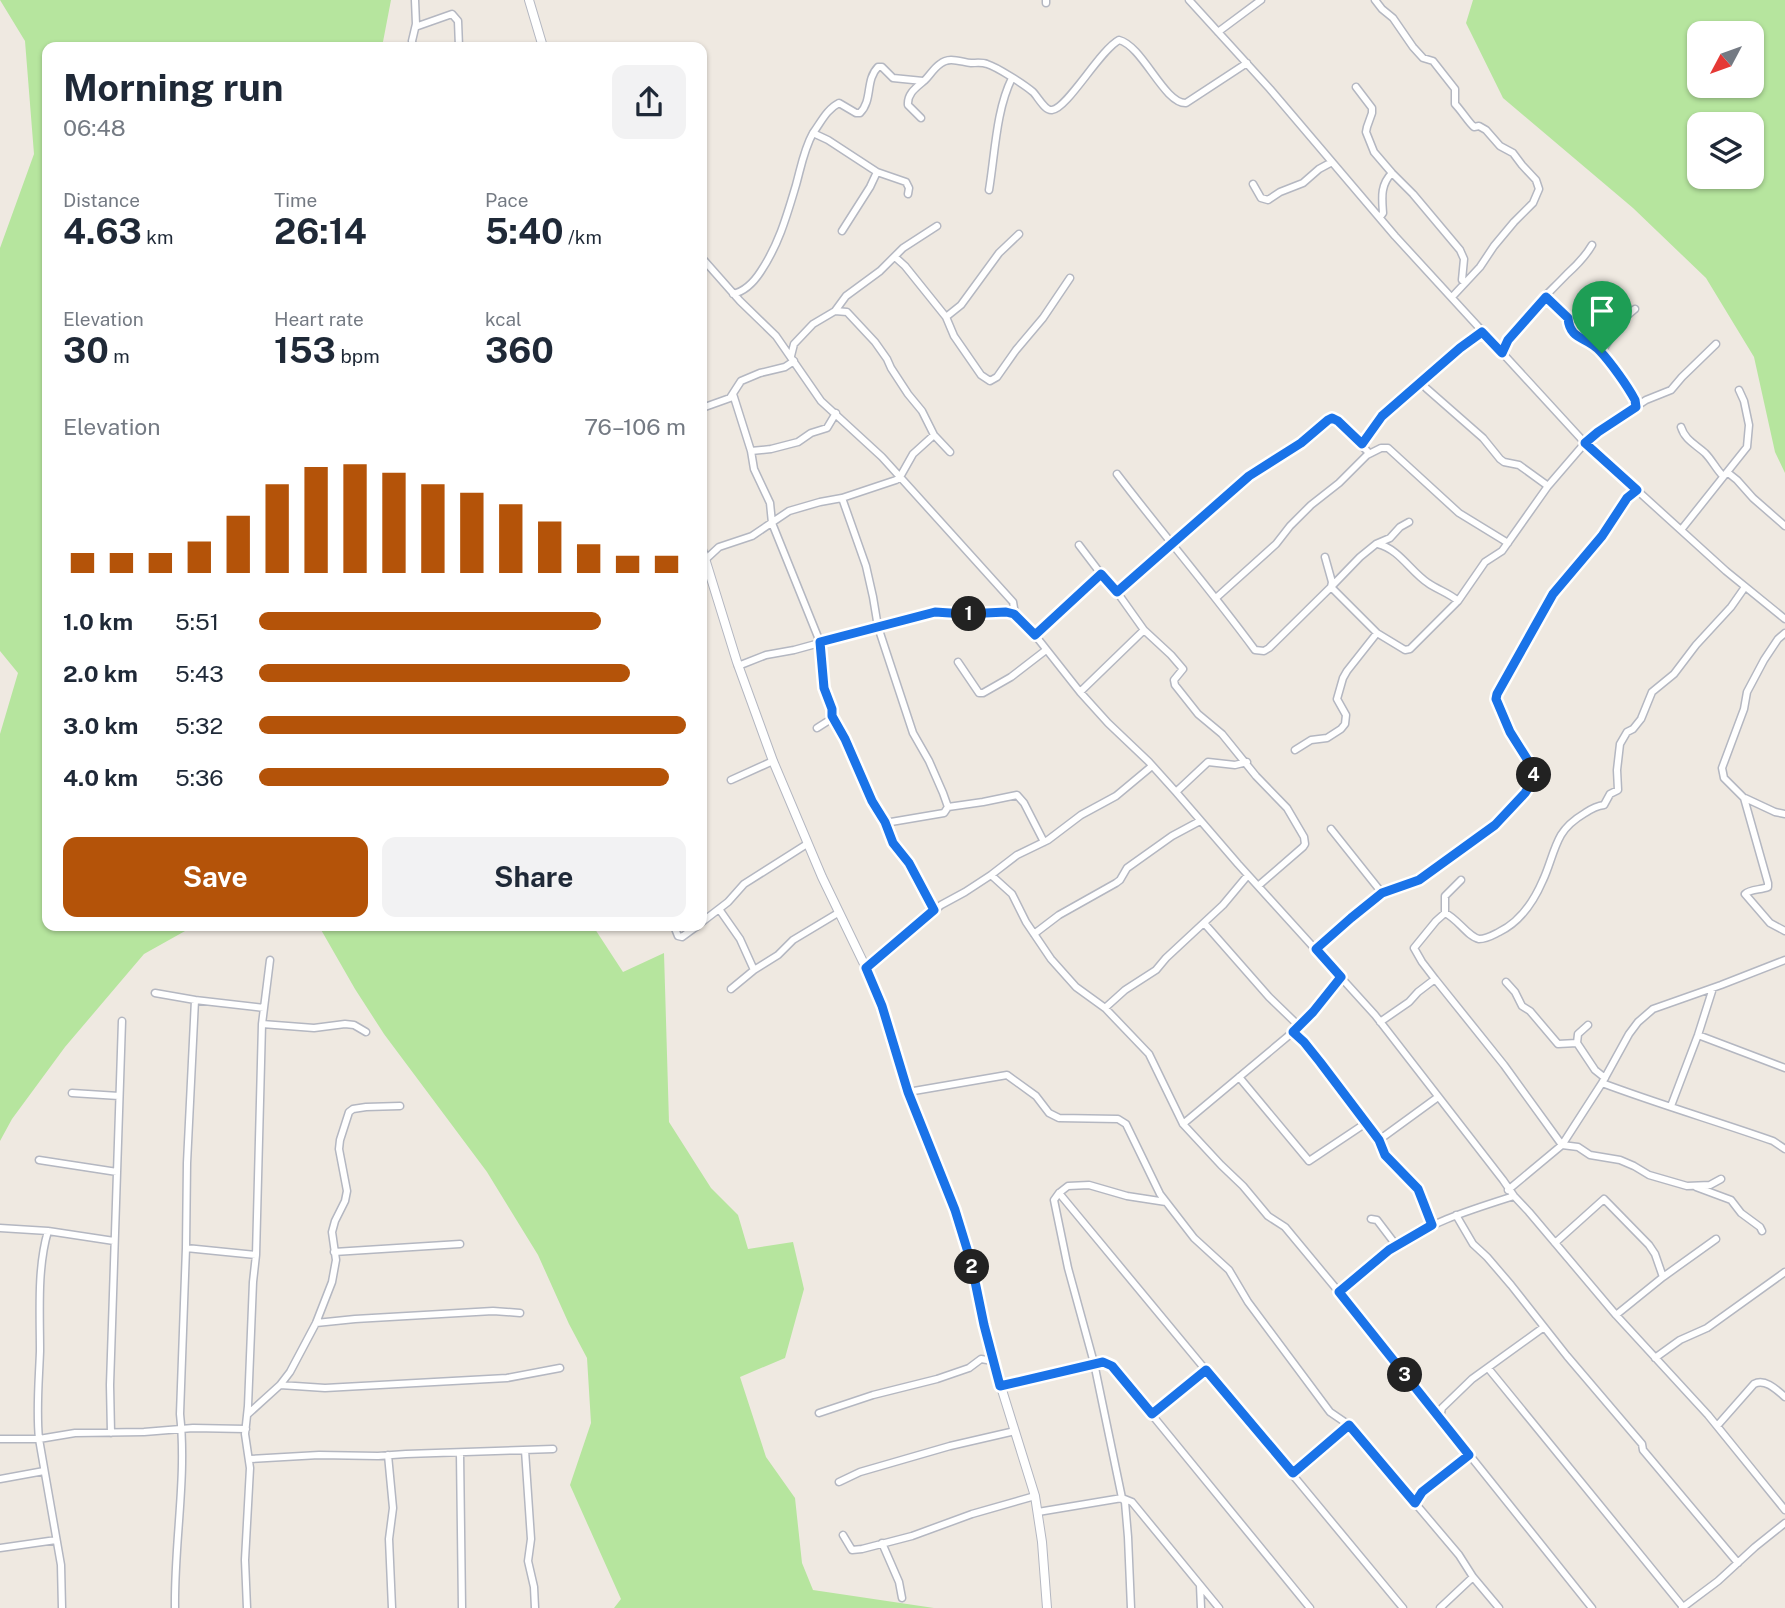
<!DOCTYPE html>
<meta charset="utf-8">
<style>
:root{--surface:#fff;--page:#f2f2f3;--text:#1f2937;--muted:#747a83;--accent:#b45309}
body{margin:0;font-family:"Public Sans",sans-serif;background:var(--page);color:var(--text);height:100vh;display:flex;flex-direction:column;font-size:26px;white-space:nowrap}
*{box-sizing:border-box;margin:0}
p{font-size:23px;color:var(--muted)}
.icon{flex:none;width:38px;height:38px;fill:none;stroke:currentColor;stroke-width:2;stroke-linecap:round;stroke-linejoin:round}
.map{position:relative;flex:1;overflow:hidden}
.details{position:absolute;left:42px;top:42px;width:665px;height:889px;display:flex;flex-direction:column;background:var(--surface);border-radius:14px;box-shadow:0 2px 5px #0004}
.details>*{flex:none}
.needle{width:46px;rotate:229deg}
.controls{position:absolute;left:1687px;top:21px;display:grid;gap:14px}
.controls a{display:grid;place-items:center;width:77px;height:77px;border-radius:14px;background:var(--surface);box-shadow:0 2px 5px #0004;font-size:35px}
.pin{position:absolute;display:grid;place-items:center;width:60px;height:60px;color:#fff;margin:-72px -30px;border-radius:50% 50% 50% 0;rotate:-45deg;box-shadow:0 0 7px #0007}
.pin .icon{rotate:45deg}
.km{position:absolute;width:35px;height:35px;margin:-18px;border-radius:50%;background:#222;color:#fff;font-size:19px;line-height:35px;text-align:center}
.round{display:grid;place-items:center;flex:none;width:74px;height:74px;border-radius:14px;background:var(--page)}
.overview{display:flex;align-items:center;justify-content:space-between;height:119px;padding:0 21px}
h1{font-size:38px;font-weight:700;line-height:52px}
.stats{display:grid;grid-template-columns:repeat(3,1fr);gap:10px;height:119px;padding:7px 21px}
.stats div{display:grid;align-content:center}
.stats b{font-size:35px;font-weight:700}
.stats small{font-size:19px;font-weight:400}
.stats p{font-size:19px}
.chart{height:196px;padding:14px 21px}
.chart p{display:flex;justify-content:space-between}
.chart svg{width:100%;height:126px;margin-top:7px;stroke:var(--accent);stroke-width:6}
.cta{display:flex;gap:14px;margin-top:auto;padding:14px 21px}
.cta a{flex:1;height:80px;border-radius:14px;background:var(--accent);color:#fff;font-size:28px;font-weight:700;line-height:80px;text-align:center}
.cta a+a{background:var(--page);color:var(--text)}
ul{padding:0 21px;list-style:none;font-size:23px}
li{display:grid;grid-template-columns:112px 84px 1fr;align-items:center;height:52px}
li i{height:18px;border-radius:9px;background:var(--accent)}
.map>svg:first-child{display:block}
.green{fill:#b6e59e;fill-rule:evenodd}
.lines{fill:none;stroke-linecap:round;stroke-linejoin:round}
.minor-casing{stroke:#b4b7c1;stroke-width:9}
.tertiary-casing{stroke:#b4b7c1;stroke-width:10}
.minor{stroke:#fff;stroke-width:6}
.tertiary{stroke:#fff;stroke-width:8}
.route-casing{stroke:#fff;stroke-width:14}
.route{stroke:#1a73e8;stroke-width:9}
</style>
<div class="map">
<svg width="1785" height="1608" viewBox="0 0 1785 1608">
<rect width="100%" height="100%" fill="#efe9e1"/>
<path class="green" d="M0,0H391L382,47H47V926H194L144,954L65,1047L12,1119L0,1141V734L18,673L0,651V248L34,154L25,41Z
M1473,0H1785V473L1775,452L1754,357L1706,278L1633,208L1503,98L1466,23ZM1752,33V86H1699V33ZM1752,124V177H1699V124Z
M321,926H593L623,972L664,953L669,1122L711,1188L738,1215L748,1249L793,1242L804,1289L785,1358L740,1377L766,1457L795,1498L802,1563L813,1590L934,1608H614L621,1599L570,1485L591,1423L587,1358L569,1324L538,1255L487,1172L384,1034L355,989L320,928Z"/>
<g class="lines">
<defs>
<path id="minor" d="M1189,0L1270,89L1395,236L1585,443L1726,571L1785,619
M1375,0L1382,9L1393,18L1413,47L1423,58L1433,61L1455,89V104C1461,110 1469,123 1474,127L1479,126L1486,130L1500,146L1513,153L1522,165L1536,180L1539,189L1533,203L1514,222L1494,246L1480,267L1452,297
M1046,3V0
M416,24L418,26L452,14L458,21L459,47
M1218,32L1261,0
M413,47L412,41L416,24L415,0
M1356,87L1372,108V113L1367,127L1366,132L1374,152L1392,173L1413,194L1460,250L1464,259L1462,280L1465,283
M921,118L908,105C907,93 917,87 925,80C930,75 934,68 940,64C949,56 961,62 971,63C976,63 982,62 987,64C997,67 1025,85 1033,92C1038,97 1045,111 1052,110C1067,109 1100,50 1119,40C1143,46 1164,104 1186,103L1247,63
M813,133C821,122 827,109 839,103L856,113H860C873,100 865,80 878,67H882L893,78L923,81
M1253,184L1261,198L1268,200L1280,192L1303,183L1319,169L1332,162
M989,190C995,154 996,110 1012,78
M1380,217L1383,213C1382,198 1380,185 1392,173
M842,231L870,187L877,172
M895,257L905,266L946,317L954,336L981,375L990,381L997,377L1016,350L1043,318L1070,278
M702,258L740,301L776,336L821,401L882,457L1013,602L1015,614L1035,635L1080,692L1108,723L1149,762L1176,792L1238,864L1375,1015L1503,1180L1514,1196L1529,1212L1616,1315L1708,1415L1785,1510
M733,294C746,291 754,282 761,271C779,244 787,215 796,185C801,167 804,149 813,133L828,140L877,172L906,182L909,188L908,194
M1546,297L1568,318C1569,335 1575,335 1588,342C1593,344 1597,349 1602,353
M1635,309C1622,320 1618,323 1611,337C1608,343 1604,346 1602,353L1632,395L1636,407
M835,311L846,296L880,271L903,248L937,226
M946,317L961,305L999,253L1019,234
M1501,353C1515,323 1544,298 1567,274C1577,265 1585,257 1592,245
M791,356L794,344L813,324L835,311L847,312L875,342L887,359L891,368L908,394L922,411L934,435L950,452
M1423,379V384L1426,388L1483,438L1500,459L1504,462L1519,465L1548,486
M733,394L751,451L754,469L770,503L772,523L820,642L824,688L832,709V716L828,721L817,728
M702,408L730,398L741,381L760,373L785,367L794,361
M1681,427C1685,440 1695,444 1705,453C1712,460 1716,469 1723,476
M1362,444L1382,416L1459,348L1482,332
M751,451L771,449L798,442L811,433L827,428L836,413
M1727,472L1737,480L1753,498L1785,526
M1117,474C1162,533 1211,590 1255,650L1264,651L1269,648L1331,587L1377,633L1405,650L1410,649L1458,601L1485,562L1502,551L1548,486L1585,443L1598,432L1646,400L1671,390L1682,377L1716,344
M842,498L866,566L873,597L878,627L913,733L929,761L943,793L948,807L944,813L885,823L893,843L909,863L934,910
M1681,530L1747,447L1749,425L1744,401L1739,390
M1378,544C1399,549 1411,572 1428,583C1438,590 1449,593 1458,601
M1079,545L1101,574L1117,592L1144,630L1171,655L1183,669L1174,680L1175,685L1198,714L1222,734L1256,776L1287,808L1304,837L1305,844L1303,847L1258,886
M1325,557L1332,582L1331,587
M705,560L719,547L752,536L789,511L820,502L842,498L896,480L900,477L913,454L934,435
M1331,587L1360,557L1376,544L1390,538L1400,527L1409,522
M1117,592L1249,476L1301,443L1328,420L1332,419L1338,421L1369,453
M1216,598L1276,544L1290,526L1311,505L1339,483L1367,455L1381,448H1388L1459,513L1508,543
M1785,633L1778,639L1764,660L1747,692L1744,709L1722,768L1724,778L1744,798L1768,883V887C1761,890 1750,889 1745,894L1770,923L1785,931
M1035,635L1101,574
M958,662L979,693H983L1011,677L1046,650
M738,666L766,655L794,650L929,613L965,615L1006,612L1015,614
M1080,692L1144,630
M832,716C852,751 865,788 885,823
M1295,750L1311,740L1327,738L1341,729L1345,724L1346,715L1337,699L1343,678L1347,671L1377,633
M731,780L773,761
M1176,792L1208,762L1235,765L1247,762
M1745,798L1775,812L1785,814
M948,807L983,802L1017,795L1024,803L1044,842
M1331,829L1382,893
M991,875L1012,894L1026,922L1051,959L1076,987L1105,1008L1149,1054L1183,1124L1221,1165L1243,1186L1268,1216L1285,1227L1339,1292L1592,1608
M719,909L740,939L754,970
M1445,913V896L1461,880
M702,922L728,902L744,884L807,844
M1204,923L1269,997L1299,1026
M674,926L678,936L682,937L697,926
M1034,934L1059,915L1116,883L1120,880L1127,868L1172,836L1200,821
M1316,949L1351,918L1382,893L1419,880L1495,825L1525,793L1534,779V770L1510,732L1496,699L1497,694L1553,594L1602,535L1627,498L1637,490
M866,968L941,905L965,892L991,875L1017,855L1048,840L1081,815L1116,796L1152,766
M1435,979L1422,962L1414,948L1436,921L1445,913C1458,919 1468,937 1479,939C1487,939 1493,935 1499,932C1520,922 1534,901 1543,880C1550,865 1553,849 1561,835C1567,825 1575,819 1585,813C1591,809 1596,806 1604,805L1610,794L1618,790L1617,770L1620,744L1627,732L1633,729L1641,719L1652,692L1674,674L1696,645L1731,607L1745,587
M1506,982L1515,992L1522,1006L1530,1011L1558,1044L1577,1043
M731,989L754,970L778,955L793,940L838,913
M155,993L195,1000L187,1163L186,1248
M195,1000L264,1008
M1105,1008L1125,990L1156,970L1166,958L1223,905L1248,875
M1380,1022L1409,1002L1418,992L1435,979L1504,1065L1562,1145L1578,1147L1590,1155L1620,1160L1634,1166L1649,1175L1687,1186L1710,1185L1721,1179
M262,1024L314,1028L345,1024L354,1025L366,1032
M1588,1025L1578,1034L1577,1043L1595,1070L1605,1078
M1293,1032L1304,1042L1320,1062L1379,1140L1438,1097
M1698,1035L1785,1068
M1239,1077L1309,1161L1366,1123
M1602,1083L1629,1034L1638,1022L1653,1009L1721,985L1785,960
M908,1092L1007,1075L1036,1096L1049,1113L1059,1118L1118,1119L1126,1124L1160,1194L1194,1238L1229,1270L1248,1302L1330,1412L1349,1425L1459,1555L1473,1577L1499,1608
M72,1093L119,1096
M1671,1106L1698,1035L1713,988
M1183,1124L1293,1032L1313,1012L1341,977
M1379,1140L1385,1155L1418,1189L1431,1225
M39,1160L117,1172
M1696,1187L1731,1200L1741,1213L1760,1227L1762,1231
M1508,1190L1562,1145L1602,1083C1658,1104 1716,1121 1773,1141L1785,1149
M1059,1193L1054,1200L1068,1268L1094,1363L1122,1498L1125,1502L1128,1537L1131,1608
M1166,1202L1127,1196L1089,1185L1068,1186L1059,1193L1403,1608
M1456,1215L1473,1244L1487,1257L1511,1285L1567,1356L1642,1444L1643,1450L1738,1563
M1371,1219L1377,1220L1396,1245
M0,1228L48,1231L114,1241
M1555,1243L1604,1199L1649,1245L1655,1254L1663,1277
M334,1252L460,1244
M1339,1292C1357,1279 1372,1263 1389,1250C1427,1223 1470,1210 1514,1196
M1616,1315L1663,1277L1716,1239
M316,1323L355,1319L493,1311L520,1313
M1655,1358L1680,1340L1707,1328L1785,1272
M1488,1368L1683,1607
M280,1385L325,1388L507,1378L560,1368
M1000,1386L1094,1363L1103,1362L1112,1366L1310,1608
M819,1413L873,1395L937,1379L969,1368L981,1359L993,1361
M248,1414L280,1385L290,1372L316,1323L332,1282L336,1260L332,1232L335,1221L345,1201L347,1191L339,1149L340,1140L349,1112L353,1109L366,1107L400,1106
M1152,1414L1206,1370
M1440,1418L1442,1408L1472,1379L1544,1327
M1717,1426L1754,1384C1765,1378 1777,1390 1785,1397
M111,1433L110,1385L122,1021
M0,1439H39C36,1410 39,1380 40,1351C40,1312 37,1268 48,1231
M525,1450L531,1539L528,1561L534,1587L535,1608
M460,1453L462,1608
M388,1455L393,1508L389,1539L392,1608
M250,1459L319,1455L378,1456L406,1454L553,1449
M1293,1473L1349,1425
M0,1479L44,1471
M839,1482L860,1472L950,1446L1015,1431
M1415,1503L1422,1492L1469,1455
M1038,1512L1122,1498L1132,1502L1219,1608
M843,1535L852,1550L862,1549L912,1536L972,1514L1035,1496
M882,1543L899,1582L902,1598
M0,1548L56,1540
M1200,1585L1201,1608
M62,1608L61,1565L39,1439L75,1433L144,1432L193,1428L246,1429
M175,1608C174,1543 187,1478 180,1414L186,1248L256,1255
M247,1608L245,1560L250,1468L245,1434L248,1406L253,1282L256,1255L262,1024L270,960
M1440,1608L1473,1577
M1682,1608L1718,1581L1755,1547L1785,1523"/>
<path id="tertiary" d="M529,0L543,47
M702,549L737,662L773,761L822,877L866,968L882,1006L908,1092L955,1210L971,1262L993,1361L1035,1496L1042,1542L1047,1608"/>
</defs>
<use href="#minor" class="minor-casing"/>
<use href="#tertiary" class="tertiary-casing"/>
<use href="#minor" class="minor"/>
<use href="#tertiary" class="tertiary"/>
</g>
<g class="lines">
<defs>
<path id="route" d="M1546,297L1568,318C1570,341 1587,336 1600,351C1611,363 1627,385 1635,400L1636,407L1598,432L1585,443L1637,490L1627,498L1602,536L1553,594L1497,694L1496,699L1510,732L1534,770V779L1525,793L1495,825L1419,880L1382,893L1351,918L1316,949L1341,977L1313,1012L1293,1032L1304,1042L1320,1062L1373,1132L1379,1140L1385,1155L1418,1189L1432,1225L1389,1250L1339,1292L1469,1455L1422,1492L1415,1503L1349,1425L1293,1473L1206,1370L1152,1414L1112,1366L1103,1362L1000,1386L984,1325L971,1262L955,1210L908,1092L882,1006L866,968L934,910L909,863L893,843L885,822L872,801L845,739L832,716V709L824,688L820,642L935,612L965,614L1006,612L1014,614L1035,635L1101,574L1117,592L1249,476L1301,443L1328,420L1332,418L1338,421L1362,444L1382,416L1460,348L1482,332L1502,353L1508,340Z"/>
</defs>
<use href="#route" class="route-casing"/>
<use href="#route" class="route"/>
</g>
</svg>
<div class="controls">
<a><svg class="needle" viewBox="-14 -14 28 28"><path d="M0-13l5 13h-10z" fill="#e53935"/><path d="M0 13l5-13h-10z" fill="#747a83"/></svg></a>
<a><svg class="icon" aria-label="layers" viewBox="0 0 24 24"><path d="M12 4l9 5-9 5-9-5zM3 14l9 5 9-5"/></svg></a>
</div>
<div class="pin" style="left:1602px;top:353px;background:#1e9e55"><svg class="icon" aria-label="arrive" viewBox="0 0 24 24"><path d="M6 21V4h12l-3 4 3 4H6"/></svg></div>
<b class="km" style="left:969px;top:614px">1</b>
<b class="km" style="left:972px;top:1267px">2</b>
<b class="km" style="left:1405px;top:1375px">3</b>
<b class="km" style="left:1534px;top:775px">4</b>
<section class="details">
<div class="overview"><div><h1>Morning run</h1><p>06:48</p></div><a class="round"><svg class="icon" aria-label="share" viewBox="0 0 24 24"><path d="M12 15V3M7 8l5-5 5 5M5 13v7h14v-7"/></svg></a></div>
<div class="stats">
<div><p>Distance</p><b>4.63<small> km</small></b></div>
<div><p>Time</p><b>26:14</b></div>
<div><p>Pace</p><b>5:40<small> /km</small></b></div>
</div>
<div class="stats">
<div><p>Elevation</p><b>30<small> m</small></b></div>
<div><p>Heart rate</p><b>153<small> bpm</small></b></div>
<div><p>kcal</p><b>360</b></div>
</div>
<div class="chart"><p><span>Elevation</span>76–106 m</p>
<svg viewBox="0 0 160 44" preserveAspectRatio="none"><path d="M5 44V37M15 44V37M25 44V37M35 44V33M45 44V24M55 44V13M65 44V7M75 44V6M85 44V9M95 44V13M105 44V16M115 44V20M125 44V26M135 44V34M145 44V38M155 44V38"/></svg>
</div>
<ul>
<li><b>1.0 km</b>5:51<i style="width:80%"></i></li>
<li><b>2.0 km</b>5:43<i style="width:87%"></i></li>
<li><b>3.0 km</b>5:32<i style="width:100%"></i></li>
<li><b>4.0 km</b>5:36<i style="width:96%"></i></li>
</ul>
<div class="cta"><a>Save</a><a>Share</a></div>
</section>
</div>
